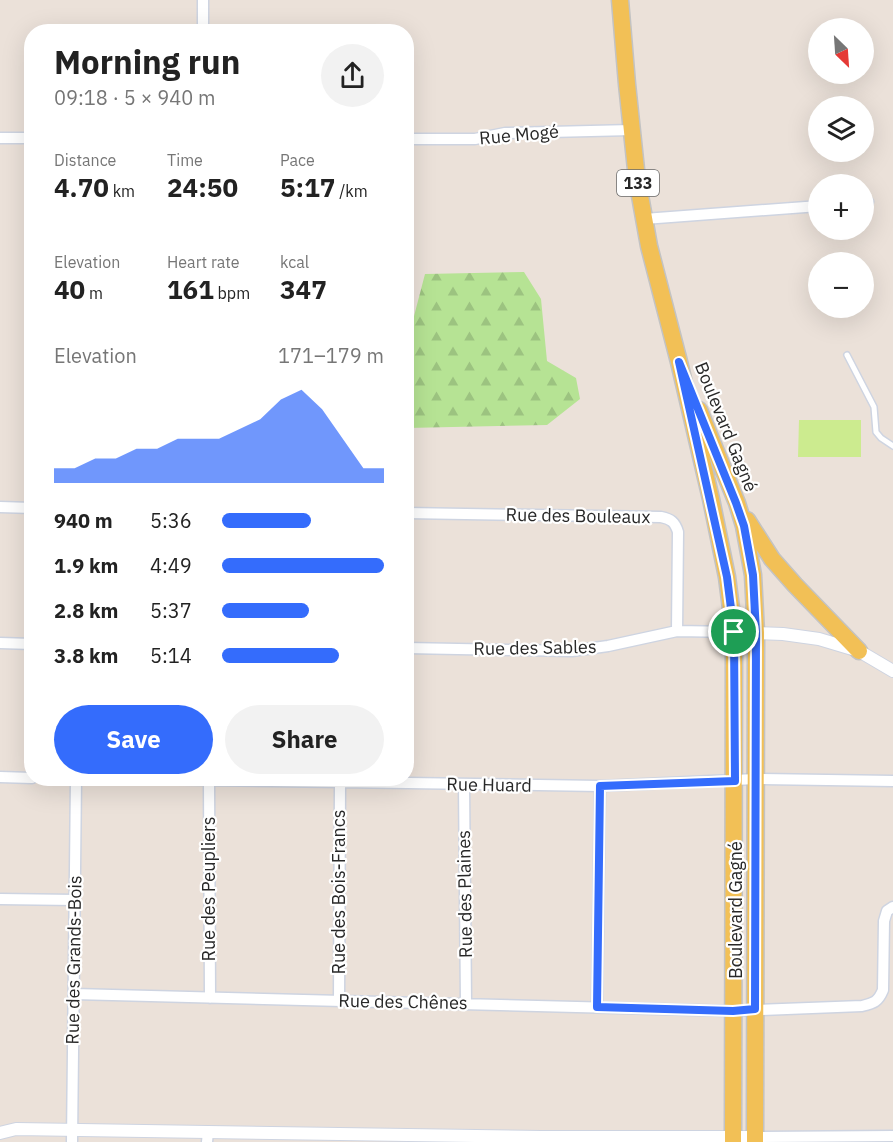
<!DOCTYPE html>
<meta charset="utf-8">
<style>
:root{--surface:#fff;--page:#f2f2f2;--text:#222;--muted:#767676;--accent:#346cfc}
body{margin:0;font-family:"IBM Plex Sans",sans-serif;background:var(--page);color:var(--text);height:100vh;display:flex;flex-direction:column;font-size:22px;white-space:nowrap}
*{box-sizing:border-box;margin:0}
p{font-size:20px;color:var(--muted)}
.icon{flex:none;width:33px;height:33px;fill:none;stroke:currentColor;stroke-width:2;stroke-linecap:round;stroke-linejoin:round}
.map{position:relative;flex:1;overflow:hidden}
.drawer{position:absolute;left:24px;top:24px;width:390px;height:762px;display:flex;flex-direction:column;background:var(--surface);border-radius:24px;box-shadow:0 6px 24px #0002}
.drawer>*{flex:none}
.needle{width:39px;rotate:155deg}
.buttons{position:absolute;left:808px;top:18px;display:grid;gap:12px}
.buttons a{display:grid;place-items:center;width:66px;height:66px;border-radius:50%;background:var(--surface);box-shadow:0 6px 24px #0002;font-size:30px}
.pin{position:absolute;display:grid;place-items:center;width:51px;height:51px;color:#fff;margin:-26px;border:3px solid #fff;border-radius:50%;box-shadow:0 2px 6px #0007}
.round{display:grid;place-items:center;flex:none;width:63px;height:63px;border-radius:32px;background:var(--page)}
.headline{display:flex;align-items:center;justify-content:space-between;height:102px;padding:0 30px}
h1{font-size:33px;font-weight:800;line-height:45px}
.stats{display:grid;grid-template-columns:repeat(3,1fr);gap:9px;height:102px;padding:6px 30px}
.stats div{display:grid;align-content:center}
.stats b{font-size:26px;font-weight:800}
.stats small{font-size:16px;font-weight:400}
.stats p{font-size:16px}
.chart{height:168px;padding:12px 30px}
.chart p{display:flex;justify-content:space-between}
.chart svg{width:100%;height:108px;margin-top:6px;fill:var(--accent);opacity:.7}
.primary-button{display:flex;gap:12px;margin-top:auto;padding:12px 30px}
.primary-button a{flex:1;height:69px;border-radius:36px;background:var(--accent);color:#fff;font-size:24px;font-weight:800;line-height:69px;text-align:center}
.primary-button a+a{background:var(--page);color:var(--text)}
ul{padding:0 30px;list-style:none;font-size:20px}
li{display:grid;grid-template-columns:96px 72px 1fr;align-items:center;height:45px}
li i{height:15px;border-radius:8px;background:var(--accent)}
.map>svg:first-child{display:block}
.forest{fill:url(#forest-firs)}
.pitch{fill:#cceb8f}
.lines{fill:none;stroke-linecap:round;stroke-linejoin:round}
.service-casing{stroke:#ced4e1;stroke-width:8}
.minor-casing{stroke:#ced4e1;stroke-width:13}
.tertiary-casing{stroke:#ced4e1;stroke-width:14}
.primary-casing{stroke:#c3c3c3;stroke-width:19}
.service{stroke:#fff;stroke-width:5}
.minor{stroke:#fff;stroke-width:10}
.tertiary{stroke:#fff;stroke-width:12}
.primary{stroke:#f2c056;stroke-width:16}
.route-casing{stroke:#fff;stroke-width:12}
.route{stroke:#346cfc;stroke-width:8}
.labels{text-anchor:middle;stroke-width:4.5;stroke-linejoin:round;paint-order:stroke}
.shield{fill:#fff;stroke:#686868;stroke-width:1.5}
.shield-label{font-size:16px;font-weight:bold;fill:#282828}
.street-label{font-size:18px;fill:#282828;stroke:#fff}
</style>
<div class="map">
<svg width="893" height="1142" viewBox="0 0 893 1142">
<defs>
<pattern id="forest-firs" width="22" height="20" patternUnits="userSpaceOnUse" patternTransform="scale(1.5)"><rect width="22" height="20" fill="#b6e394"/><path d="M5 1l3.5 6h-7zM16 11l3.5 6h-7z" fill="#9cc380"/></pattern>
</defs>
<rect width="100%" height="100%" fill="#ebe1d9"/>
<path class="forest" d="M524,272L541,299L547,361L576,378L580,399L547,425L407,428V343L425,274Z"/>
<path class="pitch" d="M799,420H861V457H798Z"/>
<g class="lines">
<defs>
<path id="service" d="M847,355L874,407L876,432L881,438L893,446"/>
<path id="minor" d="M203,0V32
M0,138H32
M406,139H475L505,133L632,130
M864,202H868
M644,219L819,206
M0,507L32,508
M406,513L661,517C671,519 675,522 678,532L677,631
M0,643L32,644
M406,648L572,651L608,646L677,631L734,632
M0,777L32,778
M84,778L600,786L756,779L893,781
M209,780L210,998
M464,784L466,1004
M0,899L75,900
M74,994L733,1011L862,1006C874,1003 878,1002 883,990L884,921L887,911L893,907
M339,1001L340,782
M597,1007L600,786
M755,1137L893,1136
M72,1142L76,778
M207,1142L208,1132"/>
<path id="tertiary" d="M734,632L783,634L819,639L859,651L893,671
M0,1133L16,1129L541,1137H755"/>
<path id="primary" d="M620,0L627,84L637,179L649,246L679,362L711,499L727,577L734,632L733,1142
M699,410L737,503L744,526L753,575L756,633L755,1142
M747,520L772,559L795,585L859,651"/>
</defs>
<use href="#service" class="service-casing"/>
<use href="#minor" class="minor-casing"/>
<use href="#tertiary" class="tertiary-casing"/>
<use href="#primary" class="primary-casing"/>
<use href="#service" class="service"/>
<use href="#minor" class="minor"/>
<use href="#tertiary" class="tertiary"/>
<use href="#primary" class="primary"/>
</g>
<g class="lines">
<defs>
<path id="route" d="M679,362L736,503L744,526L753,575L756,633L755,1009L733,1011L597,1007L600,786L735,781L734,632L727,577Z"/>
</defs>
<use href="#route" class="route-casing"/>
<use href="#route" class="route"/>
</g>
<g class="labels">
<rect class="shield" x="617" y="170" width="42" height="26" rx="4.5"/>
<g class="shield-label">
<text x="638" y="189">133</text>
</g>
<g class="street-label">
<text transform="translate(519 135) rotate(-5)" y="6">Rue Mogé</text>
<text transform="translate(726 427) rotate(68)" y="6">Boulevard Gagné</text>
<text transform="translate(578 516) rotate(1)" y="6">Rue des Bouleaux</text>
<text transform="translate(535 648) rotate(-1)" y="6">Rue des Sables</text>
<text transform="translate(489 785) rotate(1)" y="6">Rue Huard</text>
<text transform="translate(209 889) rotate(-90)" y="6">Rue des Peupliers</text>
<text transform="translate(339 892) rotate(-90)" y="6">Rue des Bois-Francs</text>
<text transform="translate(465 894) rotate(-91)" y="6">Rue des Plaines</text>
<text transform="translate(736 910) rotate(-90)" y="6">Boulevard Gagné</text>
<text transform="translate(74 960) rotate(-89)" y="6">Rue des Grands-Bois</text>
<text transform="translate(403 1002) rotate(1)" y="6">Rue des Chênes</text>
</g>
</g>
</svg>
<div class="buttons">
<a><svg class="needle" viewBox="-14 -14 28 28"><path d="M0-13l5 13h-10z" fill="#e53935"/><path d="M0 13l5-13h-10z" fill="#767676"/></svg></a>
<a><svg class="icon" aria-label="layers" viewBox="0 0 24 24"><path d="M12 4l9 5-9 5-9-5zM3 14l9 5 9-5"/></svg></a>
<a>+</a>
<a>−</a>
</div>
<div class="pin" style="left:734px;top:632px;background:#1e9e55"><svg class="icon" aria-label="arrive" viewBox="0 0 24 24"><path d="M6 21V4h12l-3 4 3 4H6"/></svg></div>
<section class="drawer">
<div class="headline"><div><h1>Morning run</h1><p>09:18 · 5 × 940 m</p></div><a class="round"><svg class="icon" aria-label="share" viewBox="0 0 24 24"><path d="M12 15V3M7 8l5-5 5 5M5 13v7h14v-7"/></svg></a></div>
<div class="stats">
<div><p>Distance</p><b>4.70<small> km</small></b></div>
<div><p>Time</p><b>24:50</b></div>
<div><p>Pace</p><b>5:17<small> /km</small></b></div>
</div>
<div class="stats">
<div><p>Elevation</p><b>40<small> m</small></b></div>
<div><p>Heart rate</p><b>161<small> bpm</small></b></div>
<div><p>kcal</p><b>347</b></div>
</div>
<div class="chart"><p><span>Elevation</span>171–179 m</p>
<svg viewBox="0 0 160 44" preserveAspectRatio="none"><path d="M0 44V38L10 38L20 34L30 34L40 30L50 30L60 26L70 26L80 26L90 22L100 18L110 10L120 6L130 14L140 26L150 38L160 38V44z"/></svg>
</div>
<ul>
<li><b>940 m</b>5:36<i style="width:55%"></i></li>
<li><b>1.9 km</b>4:49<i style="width:100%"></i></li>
<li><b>2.8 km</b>5:37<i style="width:54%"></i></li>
<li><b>3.8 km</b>5:14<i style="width:72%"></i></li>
</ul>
<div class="primary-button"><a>Save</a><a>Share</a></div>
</section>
</div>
